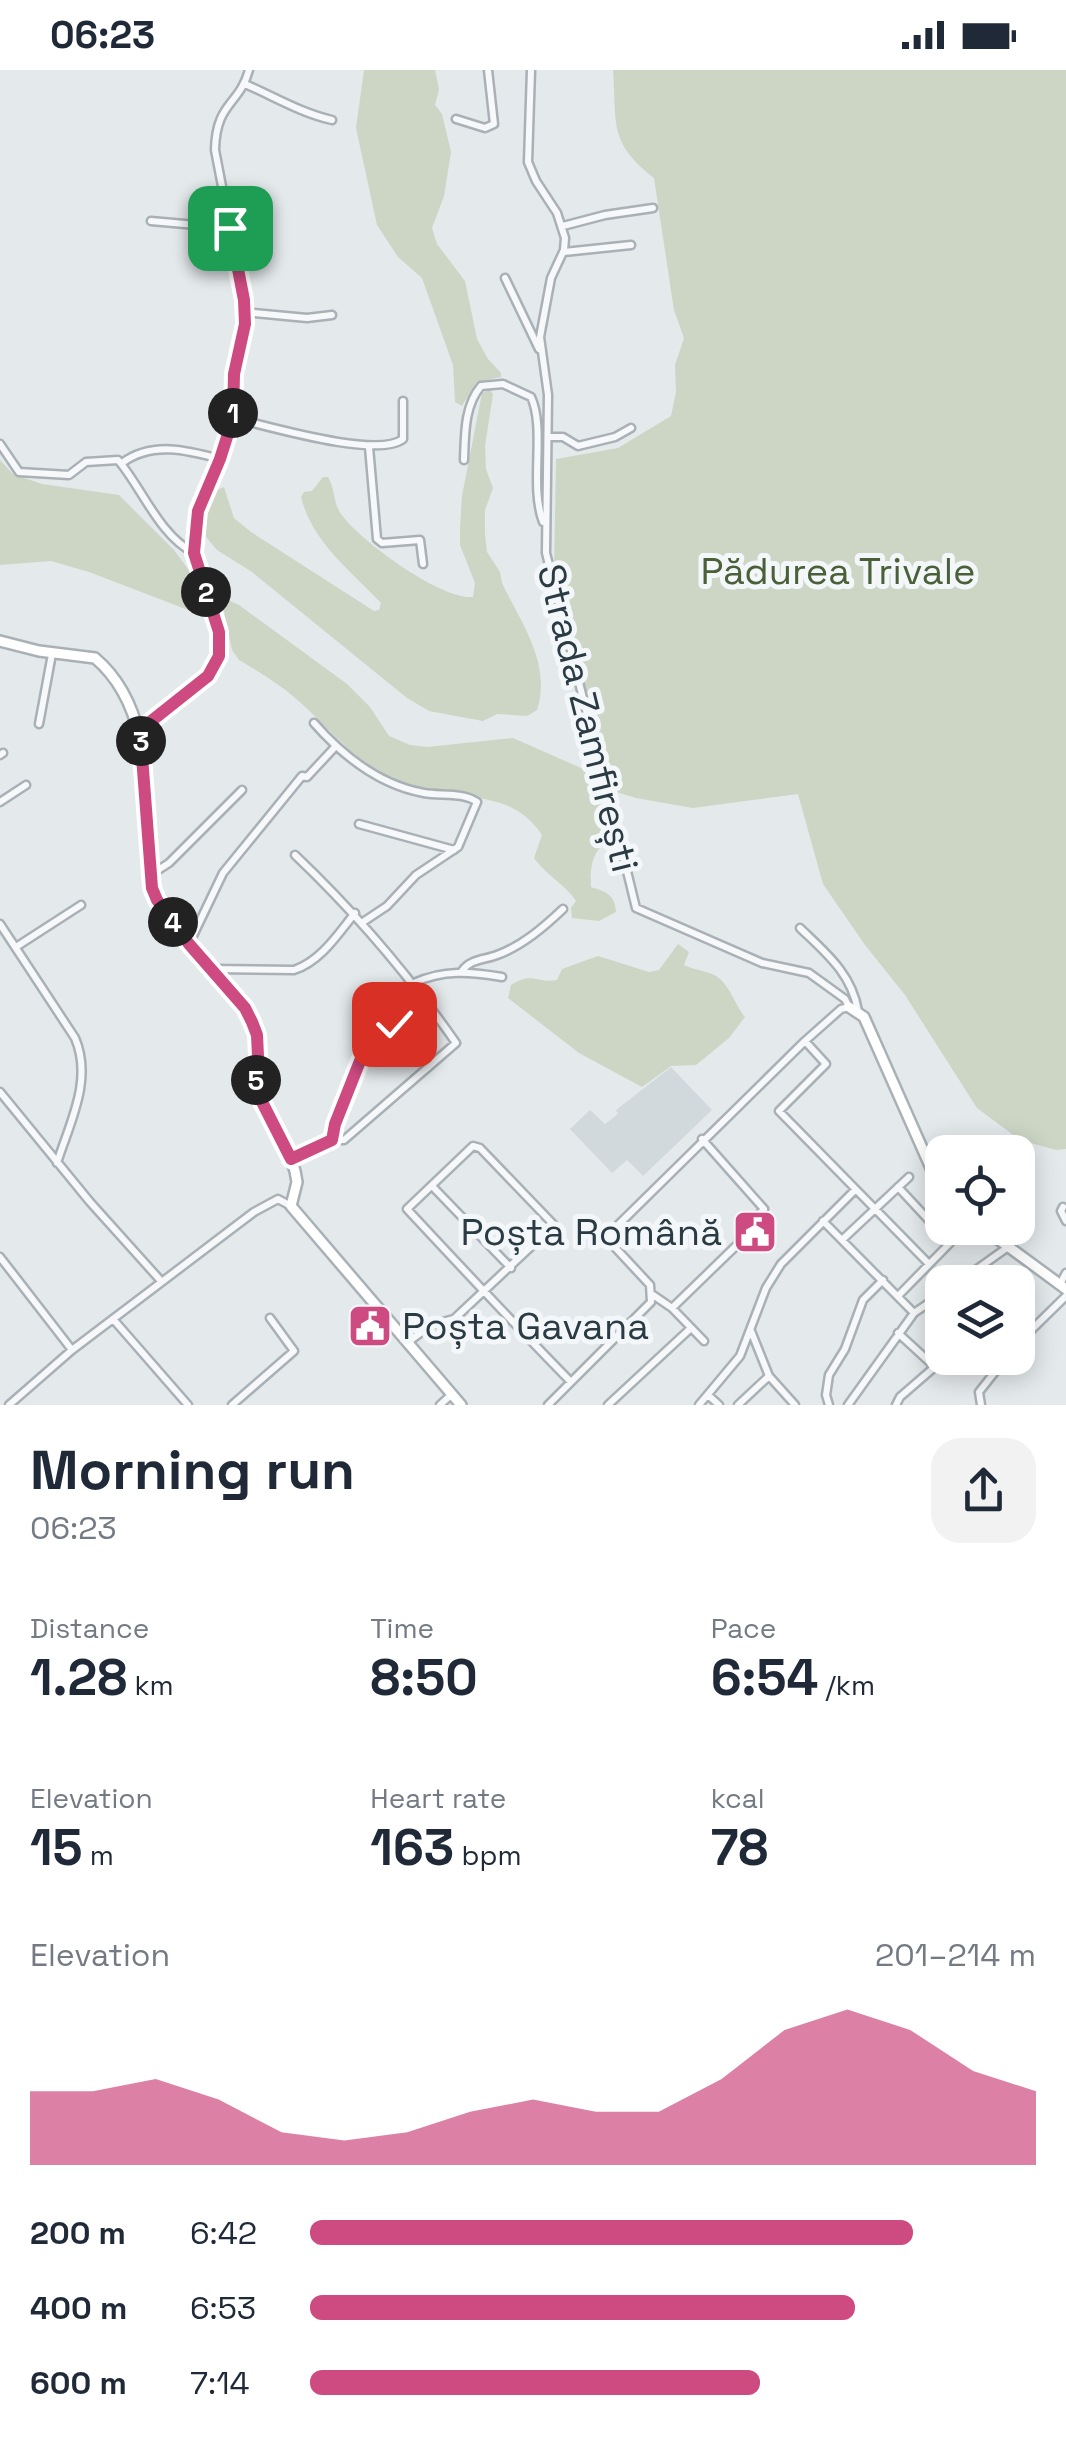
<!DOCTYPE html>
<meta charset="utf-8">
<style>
:root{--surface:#fff;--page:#f2f2f3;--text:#1f2937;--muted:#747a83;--accent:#ce4b81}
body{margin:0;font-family:"Space Grotesk",sans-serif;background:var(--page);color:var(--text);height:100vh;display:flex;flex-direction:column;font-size:38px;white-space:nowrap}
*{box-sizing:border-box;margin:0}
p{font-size:32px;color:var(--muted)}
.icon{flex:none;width:55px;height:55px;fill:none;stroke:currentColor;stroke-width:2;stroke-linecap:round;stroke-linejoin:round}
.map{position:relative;height:1335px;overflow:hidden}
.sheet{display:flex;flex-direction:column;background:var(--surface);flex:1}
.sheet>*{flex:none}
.buttons{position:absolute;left:925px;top:1065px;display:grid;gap:20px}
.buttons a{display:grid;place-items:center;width:110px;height:110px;border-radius:20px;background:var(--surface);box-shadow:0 5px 25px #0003;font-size:50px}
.pin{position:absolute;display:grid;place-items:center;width:85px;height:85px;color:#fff;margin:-42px;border-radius:20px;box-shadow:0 5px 15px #0006}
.km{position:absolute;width:50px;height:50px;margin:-25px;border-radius:50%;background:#222;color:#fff;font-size:28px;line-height:50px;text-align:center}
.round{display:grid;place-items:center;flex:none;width:105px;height:105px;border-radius:30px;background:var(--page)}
.headline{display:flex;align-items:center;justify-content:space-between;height:170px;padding:0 30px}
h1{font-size:55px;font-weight:700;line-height:75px}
.stats{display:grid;grid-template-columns:repeat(3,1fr);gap:15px;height:170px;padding:10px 30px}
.stats div{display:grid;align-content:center}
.stats b{font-size:50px;font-weight:700}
.stats small{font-size:28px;font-weight:400}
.stats p{font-size:28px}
.chart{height:280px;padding:20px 30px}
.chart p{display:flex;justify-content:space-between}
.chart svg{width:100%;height:180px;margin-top:10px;fill:var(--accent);opacity:.7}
ul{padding:0 30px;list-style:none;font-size:32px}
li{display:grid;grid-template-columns:160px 120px 1fr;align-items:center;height:75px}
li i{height:25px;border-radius:12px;background:var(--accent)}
.status{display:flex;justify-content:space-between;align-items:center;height:70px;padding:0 50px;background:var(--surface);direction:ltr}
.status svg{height:28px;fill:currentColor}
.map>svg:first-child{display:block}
.built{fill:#d2d9dd}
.green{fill:#cdd5c5}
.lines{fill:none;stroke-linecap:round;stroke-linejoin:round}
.street-casing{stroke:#a9b1b6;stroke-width:11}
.secondary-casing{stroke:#a9b1b6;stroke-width:14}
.street{stroke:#f7f8fa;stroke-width:6}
.secondary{stroke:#fff;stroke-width:9}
.route-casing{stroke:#fff;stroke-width:20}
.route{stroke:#ce4b81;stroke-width:12}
.labels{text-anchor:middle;stroke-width:10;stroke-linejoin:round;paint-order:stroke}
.park-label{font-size:38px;fill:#4a6039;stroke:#f4f7f9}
.street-label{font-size:38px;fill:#2b3b44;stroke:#f4f7f9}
.poi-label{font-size:38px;fill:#2b3b44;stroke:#f4f7f9;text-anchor:end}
</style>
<div class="status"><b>06:23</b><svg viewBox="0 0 49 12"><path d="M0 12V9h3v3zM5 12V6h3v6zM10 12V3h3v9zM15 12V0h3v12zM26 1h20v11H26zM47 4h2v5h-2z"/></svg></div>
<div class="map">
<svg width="1066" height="1335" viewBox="0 0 1066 1335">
<rect width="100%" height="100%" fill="#e4e9eb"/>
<path class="built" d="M671,997L712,1040L643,1106L627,1090L612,1103L570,1059L590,1040L605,1054L618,1044L616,1040Z"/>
<path class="green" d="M364,0H435L439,19L435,35L442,44L451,82L444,126L432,158L437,174L465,211L477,269L488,289L501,303V307L477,312L462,336L455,332L453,295L422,208L398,187L377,155L356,58Z
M613,0H1066V1079L1056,1080L1020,1070L977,1038L905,925L865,875L823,814L798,724L693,738L636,728L610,720L554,503L556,389L618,378L671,346L676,322L675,295L684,268L674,240L654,108C608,72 617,54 613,0Z
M490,320L493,324L485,376L486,399L493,418L485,440V464L487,482L500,502L502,513C521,553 552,594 537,640L527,646L497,644L483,651L429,641L407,628L252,502L217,480L206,467L204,457L211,423L224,417L234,448L251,462L374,541L379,540L381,533C351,501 312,472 301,427L304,422L312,421L323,407H328C335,418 333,433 341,444C360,471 441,530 473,527L475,513L460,475V458L462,426L482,323Z
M0,390L13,404L42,414L119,425L174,480L191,503L196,543L89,502L51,491L0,495Z
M221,527L239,535L347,614L370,637L389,666L410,675L427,677L513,668L590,702C605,718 605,747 614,768C592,778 590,795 591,817C606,822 615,824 616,842L599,851L572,848L571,838L576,831C567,816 546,805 534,788L542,765C509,714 451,734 403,714C361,697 334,664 302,634C283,616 261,603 239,590L232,580Z
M678,874L689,882L684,895C694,900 708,901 716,906C730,915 735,935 745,947L729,968L696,995L671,996L642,1017L579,983L508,928L511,915C533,901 537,914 557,910L562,899L598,886L649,902L659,900Z"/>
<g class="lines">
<defs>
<path id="street" d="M531,0L528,92L536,111L557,143L565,168L564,180L551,208L540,267L548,325L546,483L625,793L636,838L762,893L809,903L845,929L849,937L841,939L805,971L611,1162L610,1172L650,1215L651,1232L548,1335
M245,14C275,27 301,43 332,50
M456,49L485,58L494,54L488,0
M151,151L230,158
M563,156L605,145L653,138
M564,182L631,175
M505,208L539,279
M244,242L307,248L332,245
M233,348C268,356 377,389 403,369V331
M549,367H563L578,376L615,367L631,358
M0,374L19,402L69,405L86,392L118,390C142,418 159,465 194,483
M369,377L377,469L382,473L420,470L423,494
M464,390C465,365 464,336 481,316L503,314L531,327C546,359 529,415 543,452
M122,393C152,371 187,380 220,389
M314,653C343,686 379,715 424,723C440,726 463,722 477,732L458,777L416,805L387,836L363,852
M39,654L52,584
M140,660C164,642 202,622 216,595C235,555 193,509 195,469C196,431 217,402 228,367C235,347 232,327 234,306C236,280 245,257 244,230L215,80C216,32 239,36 249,0
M0,685L3,683
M0,732L26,715
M359,754L454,780
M152,804L169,793L242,720
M0,854L75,968C93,1010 70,1052 57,1093
M800,858C826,883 852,904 858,941
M189,874L223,803L302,706L307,707L335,677
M16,877L81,835
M210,899L294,900C321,891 338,864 355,843
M462,901C470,889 484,890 497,885C522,876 544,857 563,839
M414,913C444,899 470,902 502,907
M805,971L826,994L779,1041L929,1194
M0,1022L90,1132L161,1211
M332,1070L335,1053L361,991L394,954
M291,1089L332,1070H344L456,973C408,904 356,843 295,785
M432,1116L511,1198
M1063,1137L1061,1141L1066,1151
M823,1151L914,1243
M843,1169L909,1107
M0,1187L72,1280
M959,1212L1008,1177
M1060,1214L1066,1203
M653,1225L672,1238L704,1271
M898,1226L950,1173L898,1117
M672,1238L739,1173V1167L764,1139L702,1069
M113,1249L188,1335
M751,1261L769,1306L795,1335
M898,1263L935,1297
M408,1272L431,1255L454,1249L554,1155L480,1078L473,1076L407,1139C461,1197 515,1255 570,1311
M1018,1273L1066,1226
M708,1325L719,1335
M9,1335L72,1280L254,1142L278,1129L291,1136
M232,1335L294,1281L270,1248
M440,1335L452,1324
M608,1335L691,1258
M699,1335L740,1286L766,1218L781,1194L855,1120
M738,1335L769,1306
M829,1335L826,1325L829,1305L845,1279L863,1230L883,1210
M848,1335L914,1243L942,1224
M896,1335L900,1327L945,1288
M981,1335L979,1322L1006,1288"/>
<path id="secondary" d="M0,571L39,581L95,588C159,642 144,742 152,818C171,867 219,898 246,941C263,966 253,989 257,1016C261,1046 286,1072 295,1101L297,1112L291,1136L461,1335
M849,937L864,947L942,1123
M983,1158L1066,1219"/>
</defs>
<use href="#street" class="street-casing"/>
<use href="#secondary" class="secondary-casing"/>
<use href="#street" class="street"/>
<use href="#secondary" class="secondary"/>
</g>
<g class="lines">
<defs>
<path id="route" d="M230,158L244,230L245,254L234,304L233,348L220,389L198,441L194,483L219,562V586L208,606L140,660L152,818L157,830L189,874L245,938L252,952L257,965L260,1028L291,1089L332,1070L335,1054L360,991L394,954"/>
</defs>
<use href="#route" class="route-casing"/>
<use href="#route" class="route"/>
</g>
<defs>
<symbol id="civic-square" viewBox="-11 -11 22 22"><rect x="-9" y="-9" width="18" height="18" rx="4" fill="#ce4b81" stroke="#f4f7f9"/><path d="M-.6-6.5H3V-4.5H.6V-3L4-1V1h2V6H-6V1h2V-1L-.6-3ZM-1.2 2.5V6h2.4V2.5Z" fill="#fff"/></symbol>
</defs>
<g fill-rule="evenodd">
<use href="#civic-square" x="730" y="1137" width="50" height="50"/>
<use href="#civic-square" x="345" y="1231" width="50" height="50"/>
</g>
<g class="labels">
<g class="park-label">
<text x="838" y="514">Pădurea Trivale</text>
</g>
<g class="street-label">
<text transform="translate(588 648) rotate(76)" y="13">Strada Zamfirești</text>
</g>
<g class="poi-label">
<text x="722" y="1175">Poșta Română</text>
<text x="402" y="1269" text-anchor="start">Poșta Gavana</text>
</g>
</g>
</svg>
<div class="buttons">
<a><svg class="icon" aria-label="locate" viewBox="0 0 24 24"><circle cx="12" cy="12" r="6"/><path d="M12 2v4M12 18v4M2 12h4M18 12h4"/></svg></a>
<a><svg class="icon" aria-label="layers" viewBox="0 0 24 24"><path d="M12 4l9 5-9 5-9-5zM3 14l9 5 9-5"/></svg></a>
</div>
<div class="pin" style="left:230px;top:158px;background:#1e9e55"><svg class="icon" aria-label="arrive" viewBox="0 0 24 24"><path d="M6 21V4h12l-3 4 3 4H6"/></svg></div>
<div class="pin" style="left:394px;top:954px;background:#d93025"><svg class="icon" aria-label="check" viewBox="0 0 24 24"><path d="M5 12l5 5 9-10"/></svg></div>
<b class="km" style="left:233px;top:343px">1</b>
<b class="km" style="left:206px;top:522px">2</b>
<b class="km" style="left:141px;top:671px">3</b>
<b class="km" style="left:173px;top:852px">4</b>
<b class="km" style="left:256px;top:1010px">5</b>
</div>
<section class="sheet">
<div class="headline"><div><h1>Morning run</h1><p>06:23</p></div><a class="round"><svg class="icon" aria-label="share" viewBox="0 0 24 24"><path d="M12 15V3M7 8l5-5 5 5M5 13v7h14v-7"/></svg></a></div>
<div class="stats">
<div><p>Distance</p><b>1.28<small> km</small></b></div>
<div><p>Time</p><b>8:50</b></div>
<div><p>Pace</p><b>6:54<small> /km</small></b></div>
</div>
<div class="stats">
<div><p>Elevation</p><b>15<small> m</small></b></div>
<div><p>Heart rate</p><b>163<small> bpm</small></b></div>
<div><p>kcal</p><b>78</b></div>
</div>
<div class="chart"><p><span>Elevation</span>201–214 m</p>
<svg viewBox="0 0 160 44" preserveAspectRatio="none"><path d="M0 44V26L10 26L20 23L30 28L40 36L50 38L60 36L70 31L80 28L90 31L100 31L110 23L120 11L130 6L140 11L150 21L160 26V44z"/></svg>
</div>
<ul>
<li><b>200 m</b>6:42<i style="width:83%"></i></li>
<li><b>400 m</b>6:53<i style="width:75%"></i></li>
<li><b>600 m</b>7:14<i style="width:62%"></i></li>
</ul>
</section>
